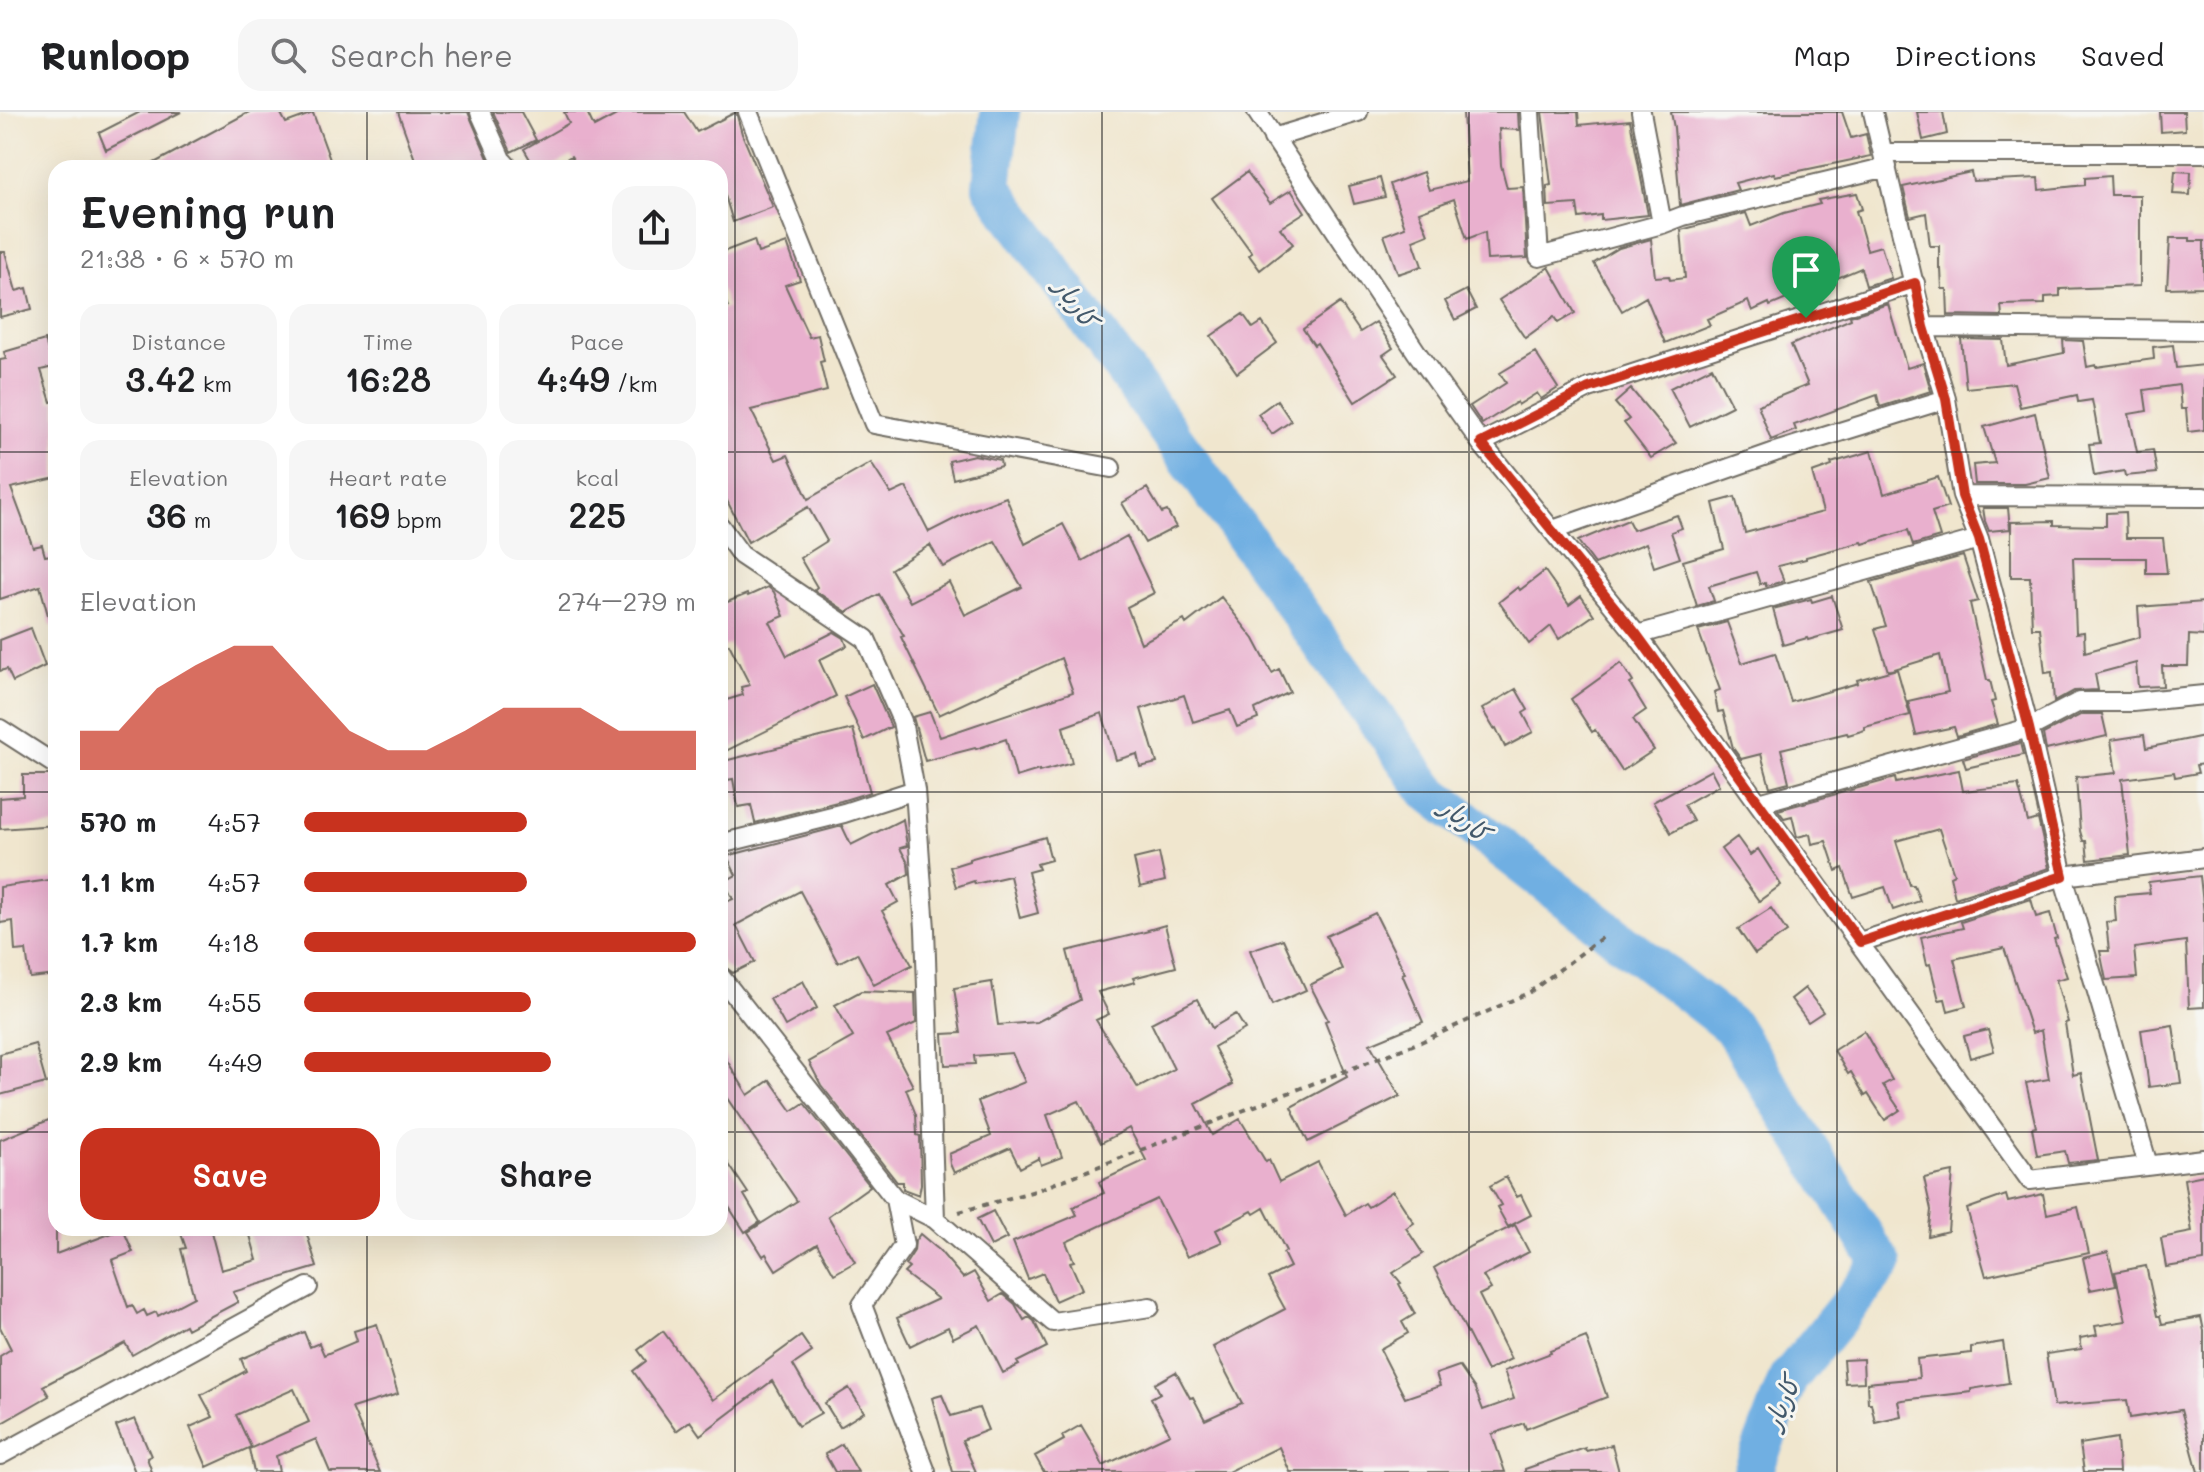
<!DOCTYPE html>
<meta charset="utf-8">
<style>
:root{--surface:#fff;--page:#f6f6f6;--text:#202124;--muted:#757577;--line:#e0e0e0;--accent:#c8321e}
body{margin:0;font-family:Mali,"Playpen Sans Arabic",sans-serif;background:var(--page);color:var(--text);height:100vh;display:flex;flex-direction:column;font-size:30px;white-space:nowrap}
*{box-sizing:border-box;margin:0}
p{font-size:26px;color:var(--muted)}
.icon{flex:none;width:44px;height:44px;fill:none;stroke:currentColor;stroke-width:2;stroke-linecap:round;stroke-linejoin:round}
.map{position:relative;flex:1;overflow:hidden}
.drawer{position:absolute;left:48px;top:48px;width:680px;height:1076px;display:flex;flex-direction:column;background:var(--surface);border-radius:24px;box-shadow:0 8px 32px #0002}
.drawer>*{flex:none}
.pin{position:absolute;display:grid;place-items:center;width:68px;height:68px;color:#fff;margin:-82px -34px;border-radius:50% 50% 50% 0;rotate:-45deg;box-shadow:0 0 8px #0007}
.pin .icon{rotate:45deg}
.round{display:grid;place-items:center;flex:none;width:84px;height:84px;border-radius:24px;background:var(--page)}
.overview{display:flex;align-items:center;justify-content:space-between;height:136px;padding:0 32px}
h1{font-size:44px;font-weight:600;line-height:60px}
.figures{display:grid;grid-template-columns:repeat(3,1fr);gap:12px;height:136px;padding:8px 32px}
.figures div{display:grid;align-content:center;border-radius:20px;background:var(--page);text-align:center}
.figures b{font-size:34px;font-weight:600}
.figures small{font-size:22px;font-weight:400}
.figures p{font-size:22px}
.chart{height:224px;padding:16px 32px}
.chart p{display:flex;justify-content:space-between}
.chart svg{width:100%;height:144px;margin-top:8px;fill:var(--accent);opacity:.7}
.cta{display:flex;gap:16px;margin-top:auto;padding:16px 32px}
.cta a{flex:1;height:92px;border-radius:24px;background:var(--accent);color:#fff;font-size:32px;font-weight:600;line-height:92px;text-align:center}
.cta a+a{background:var(--page);color:var(--text)}
ul{padding:0 32px;list-style:none;font-size:26px}
li{display:grid;grid-template-columns:128px 96px 1fr;align-items:center;height:60px}
li i{height:20px;border-radius:10px;background:var(--accent)}
header{display:flex;align-items:center;gap:48px;box-sizing:border-box;height:112px;padding:0 40px;background:var(--surface);border-bottom:2px solid var(--line)}
header strong{font-size:38px}
nav{display:flex;gap:44px;margin-inline-start:auto;font-size:28px}
.search{width:560px;height:72px;background:var(--page);display:flex;align-items:center;gap:20px;box-sizing:border-box;padding:0 28px;border-radius:24px;color:var(--muted);font-size:30px}
.map>svg:first-child{display:block}
.lines{fill:none;stroke-linecap:round;stroke-linejoin:round}
.river{stroke:#6fafe2;stroke-width:40}
.building{fill:#e9b0ce;fill-rule:evenodd}
.minor-casing{stroke:#706c64;stroke-width:22}
.path{stroke:#706c64;stroke-width:4;stroke-dasharray:6 6;stroke-linecap:butt}
.minor{stroke:#fff;stroke-width:18}
.route-casing{stroke:#fff;stroke-width:16}
.route{stroke:#c8321e;stroke-width:10}
.grid{fill:none;stroke:#2b2b2b;stroke-width:2;stroke-opacity:0.55}
.labels{text-anchor:middle;stroke-width:6;stroke-linejoin:round;paint-order:stroke}
.water-label{font-size:26px;font-style:italic;fill:#43596b;stroke:#f6f6f2}
</style>
<header>
<strong>Runloop</strong>
<div class="search"><svg class="icon" aria-label="search" viewBox="0 0 24 24"><circle cx="10" cy="10" r="6"/><path d="M15 15l6 6"/></svg>Search here</div>
<nav><a>Map</a><a>Directions</a><a>Saved</a></nav>
</header>
<div class="map">
<svg width="2204" height="1360" viewBox="0 0 2204 1360">
<rect width="100%" height="100%" fill="#f6f6f2"/>
<filter id="ink" filterUnits="userSpaceOnUse"><feTurbulence type="fractalNoise" baseFrequency=".0125" numOctaves="2"/><feDisplacementMap in="SourceGraphic" scale="16" xChannelSelector="R" yChannelSelector="G"/><feConvolveMatrix kernelMatrix="1 2 1 2 8 2 1 2 1" color-interpolation-filters="sRGB"/></filter>
<filter id="wash" filterUnits="userSpaceOnUse"><feTurbulence type="fractalNoise" baseFrequency=".006" numOctaves="4" result="noise"/><feDisplacementMap in="SourceGraphic" scale="32" xChannelSelector="R" yChannelSelector="G"/><feGaussianBlur stdDeviation="1.8" result="paint"/><feColorMatrix in="noise" values="0 0 0 0 0 0 0 0 0 0 0 0 0 0 0 0 0 1.4 0 .05"/><feComposite in="paint" operator="in"/></filter>
<g filter="url(#wash)">
<rect width="100%" height="100%" fill="#f0e6ce"/>
<g class="lines">
<path class="river" d="M1000,0L992,75L1428,679L1732,915L1882,1152L1788,1267L1753,1360"/>
</g>
<g id="blocks">
<path class="building" d="M140,0H181L106,38L99,21Z
M249,0H280L286,11L313,1L333,56H145Z
M398,0H468L490,51L481,56H418Z
M493,0H521L536,28L511,40Z
M564,0H587L594,15L622,0H684L697,20L736,0L742,22L773,95L733,110L720,67V56H579L571,44L551,56H535L524,37L569,11Z
M1463,0H1518L1519,18L1499,17L1501,53L1507,76L1523,75L1527,146L1487,148L1485,120L1467,127L1454,87L1419,100L1428,122L1413,128L1422,154L1398,162L1384,123L1405,115L1390,72L1423,60L1429,78L1467,69Z
M1542,0H1578L1579,13L1630,8L1648,103L1601,108V103L1579,106L1577,92L1548,94L1547,74L1551,73Z
M1671,0H1842L1851,26L1866,22L1871,44L1775,64L1774,61L1735,71L1738,78L1680,93L1674,16Z
M1917,0H1943L1947,22L1923,28Z
M2160,0H2184L2185,18L2161,20Z
M2175,59L2191,60L2190,83L2173,82Z
M1247,60L1270,91L1291,78L1305,100L1280,116L1293,132L1260,158L1249,143L1252,141L1212,86Z
M1971,60L1973,69L2038,66L2039,78L2085,73V66L2110,64L2111,83H2140V174L2060,177V184L2045,185V192L2001,193L2002,204L1948,203L1947,177H1942L1941,157H1939V134H1930L1926,101L1910,105L1903,75Z
M1380,66L1385,85L1354,92L1349,74Z
M1857,81L1862,97L1856,99L1867,138L1881,134L1891,166L1866,174L1861,156L1770,194L1769,191L1752,199L1748,189L1707,207L1710,213L1665,231L1646,185L1622,199L1594,151L1619,136L1651,127L1655,165L1669,164L1670,168L1685,166L1681,118L1746,101L1751,114L1784,101L1820,92L1818,88Z
M2170,126H2190V129H2204V175L2167,176Z
M754,128L758,141L787,131L800,168L785,173L809,225L818,223L824,249L820,250L827,279L751,298L776,348L788,343L808,387L871,351L891,382L906,375L929,420L972,398L1006,385L1025,432L1063,412L1082,449L1127,424L1154,481L1127,495L1141,531L1184,508L1186,512L1221,485L1254,527L1272,561L1279,557L1290,580L1255,597L1258,607L1237,615L1230,598L1193,610L1184,583L1141,597L1157,651L1140,655L1137,642L1116,648L1102,601L1063,615L1072,651L1039,660V658L1016,665L1006,627L976,637L975,636L925,649L913,605L930,600L940,625L1073,580L1061,546L939,603L901,525L904,524L879,482L847,500L814,478L817,475L800,446L827,429L808,395L748,430L720,375V198L728,195L720,175V141ZM995,429L1022,475L965,503L949,470L910,490L891,457L930,433L943,455Z
M0,140H5L16,179L27,176L32,197L0,205Z
M1549,155L1575,201L1558,211L1554,205L1525,226L1499,188Z
M1466,178L1476,197L1455,208L1445,189Z
M1340,191L1360,220L1376,210L1393,236L1383,243L1397,263L1355,290L1317,231L1314,233L1303,217Z
M1888,192L1907,256L1923,251L1931,279L1880,295L1877,283L1794,313L1796,318L1771,328L1758,293L1808,273L1791,233L1851,207L1850,204Z
M1243,202L1253,216L1262,210L1277,231L1237,261L1211,224Z
M1961,227L2003,228L2006,253L2064,241L2063,228L2083,229L2087,255L2096,253V255L2154,247L2153,235L2173,233L2176,256L2204,253V318L2188,320L2186,297H2181L2179,273L2144,278L2147,299L2129,302L2137,340L2153,338L2157,361L2125,364L2124,359L2094,364L2089,332L2100,331L2092,288L2078,290L2077,283L2020,295L2014,271L1966,276Z
M45,228L53,255L41,258L51,290L56,289V366L11,376L33,435L42,433L45,444L56,442V513L51,514L40,474L0,487V248L6,247L4,240Z
M1535,240L1558,276L1541,287L1537,281L1518,293L1517,290L1482,312L1470,294L1506,271L1500,261Z
M1712,255L1732,294L1690,315L1670,276Z
M1631,277L1676,331L1651,346L1624,311L1629,307L1615,291Z
M1277,288L1291,309L1272,322L1258,302Z
M2035,301L2050,366L2025,372H1975L1973,353L1995,351L1984,315Z
M1872,339L1884,382L1938,365L1948,395L1932,400L1940,425L1913,433L1908,418L1863,432L1862,430L1806,445V447L1778,454L1784,469L1766,474L1765,470L1760,472L1756,460L1709,474L1714,489L1697,494L1683,449L1724,437L1713,391L1735,385L1745,421L1823,400L1812,361L1832,354L1831,351Z
M974,343L1000,348L1001,354L953,367L949,349Z
M1147,376L1162,401L1167,399L1176,415L1145,431L1122,391Z
M1983,396H2008L2010,417L1989,419L1985,409Z
M2125,400L2126,426H2163L2167,461H2146V446H2073L2076,521L2084,520L2085,540L2140,525L2138,495L2204,490V524L2189,523L2188,554H2162L2163,574L2138,575L2136,551L2095,562L2098,578L2074,579L2054,590L2052,560L2045,561L2040,516H2032L2030,465H2011V410L2054,409V413L2106,414V401Z
M1677,403L1682,416L1671,420L1680,446L1654,455L1646,431L1595,452L1578,429L1628,408L1633,418Z
M1963,444L1978,489L1970,491L1987,568H1990L1995,589L1991,590L1998,612L1957,624L1954,615L1916,623L1908,589L1948,580L1940,543L1888,559L1875,517L1886,514L1871,470Z
M1545,459L1569,493L1581,484L1594,503L1559,527L1551,514L1529,532L1499,490L1518,475L1520,478Z
M768,475L774,480L784,504L770,510L787,544L834,520L844,526L847,534L819,548L836,584L720,642V590L743,583L741,575L750,573L729,532L720,536V493L747,482L748,484Z
M1832,484L1843,518L1808,528L1807,526L1783,533L1773,497L1811,487L1812,490Z
M1727,510L1742,551L1775,541L1791,590L1858,571L1857,568L1897,557L1910,603L1865,615V618L1848,623L1847,621L1781,637L1789,670L1770,675L1761,642L1741,647L1733,636L1723,599L1718,600L1714,580L1720,578L1698,518Z
M31,516L45,554L13,570L7,557L0,559V528Z
M1621,551L1633,570L1630,572L1646,598L1633,607L1654,638L1622,659L1595,618L1592,620L1571,587Z
M872,572L891,615L864,628L844,585Z
M1516,577L1528,598L1523,601L1533,620L1505,635L1496,616L1494,617L1482,597Z
M2082,602H2102L2107,624L2046,638L2043,622Z
M853,617L870,680L841,689L755,711L751,693L738,695L733,667L722,669L720,650Z
M2144,623L2146,636L2204,624V652L2196,653L2198,661L2175,665L2174,660L2122,667L2130,743L2088,748L2086,729H2083L2080,719L2076,665L2116,661L2111,628Z
M2020,631L2023,643L1966,656L1963,647Z
M1711,658L1719,673L1684,693L1693,709L1671,721L1653,690Z
M1959,658L1963,679L2018,673L2028,710L2038,707L2049,756L1955,786L1950,764L1954,762L1939,717L1896,729L1910,773H1914L1920,789L1893,798L1885,775L1853,785L1843,756L1836,759L1826,729L1812,732L1810,722L1797,725L1792,704L1784,706L1778,698L1895,666L1896,671Z
M23,663H49L56,665V713L0,717V686L23,684Z
M903,707L907,734L900,736L908,751L909,762L889,773L898,790L882,799L912,853L874,873L857,841L838,851L800,779L736,813L755,850L733,861L723,853L720,847V783L724,791L733,787L724,770L736,763L727,744L842,714L851,733Z
M1045,725L1051,748L1037,752L1039,757L1028,760L1038,801L1020,806L1010,764L975,772L974,769L956,775L950,755L969,749V747Z
M1737,725L1750,743L1758,737L1781,773L1759,789L1721,737Z
M1159,741L1165,769L1140,775L1134,747Z
M2200,764L2204,802V895L2189,896L2186,829L2134,836L2137,866L2106,868L2100,839H2109L2106,810L2116,809L2114,784L2150,781L2148,770Z
M56,767V863L30,866L26,838L15,839L13,809L0,811V775Z
M2031,787L2036,805L2050,801L2057,826L2054,827L2067,865L2056,868L2068,910L2065,911L2073,963L2081,961L2098,1048L2068,1051L2065,1039L2037,1043L2032,1016L2036,1015L2026,971L2049,967L2041,918L2032,921L2004,836L1954,847L1966,894L1948,899L1945,887L1939,888L1930,852L1927,853L1921,825L1963,816L1961,810Z
M1771,796L1787,820L1755,842L1738,817Z
M1375,801L1405,861L1402,862L1423,910L1370,932L1400,984L1308,1030L1291,995L1347,965L1325,909L1328,908L1310,873L1342,857L1326,824Z
M1165,813L1176,855L1133,866L1135,870L1098,880L1109,902L1096,908L1138,976L1174,957L1151,911L1197,887L1212,916L1236,902L1245,917L1214,935L1233,972L1196,992L1212,1023L1240,1007L1266,1050L1269,1048L1279,1070L1318,1050L1346,1103L1365,1091L1368,1095L1393,1079L1414,1111L1406,1116L1423,1142L1393,1161L1401,1171L1399,1172L1415,1202L1402,1210L1408,1221L1380,1237L1405,1286L1440,1274L1436,1262L1459,1254L1475,1277L1483,1298L1514,1287L1504,1259L1551,1241L1550,1239L1586,1225L1607,1285L1526,1317L1524,1311L1492,1322L1505,1360H1290L1279,1335L1228,1360H1044L1035,1344L1064,1328L1062,1324L1081,1313L1094,1335L1103,1354L1170,1322L1151,1286L1160,1281L1155,1272L1176,1260L1190,1286L1193,1285L1205,1308L1242,1291L1213,1235L1285,1197L1268,1166L1290,1155L1283,1141L1286,1139L1264,1096L1254,1102L1252,1099L1216,1118L1222,1130L1187,1145L1157,1087L1066,1130L1074,1149L1070,1150L1082,1177L1055,1189L1043,1161L1028,1167L1013,1130L1077,1103L1073,1095L1104,1081L1099,1070L1146,1048L1129,1016L1101,1031L1079,989L1047,1003L1062,1045L1041,1053L1039,1046L1020,1056L1010,1036L954,1061L950,1052L949,1042L991,1024L978,989L1025,970L1012,941L974,944L975,952L945,953L943,922L961,921L954,876L992,870L998,913L1037,910L1080,888L1067,839L1149,819L1148,818Z
M1283,827L1306,878L1272,893L1250,838Z
M803,869L817,896L785,914L770,887Z
M1805,876L1823,900L1808,910L1791,887Z
M861,879L915,881L916,911L887,924L913,974L906,977L916,1003L917,1023L920,1024L921,1072L919,1083L903,1077V1070H897L821,973L809,950L853,925L835,893Z
M2173,913L2181,971L2149,975L2141,918Z
M1988,918L1994,939L1970,946L1964,924Z
M1864,919L1892,968L1883,973L1900,998L1885,1008L1868,982L1865,984L1851,960L1848,962L1834,938Z
M35,932L46,971L0,983V942Z
M720,937L748,983L770,968L792,999L804,991L870,1074L828,1104L855,1150L834,1162L817,1132L776,1158L766,1142L763,1144L748,1120L797,1089L720,976Z
M56,1005V1142L123,1117L133,1140L112,1148L128,1195L132,1193L137,1202L144,1198L147,1204L156,1200L158,1204L194,1185L181,1137L186,1136L179,1116H210L221,1158L257,1148L248,1116H305L317,1155L233,1180L238,1190L187,1217L185,1213L132,1243L125,1231L43,1274L49,1284L0,1312V1244L11,1237L0,1215V1028Z
M720,1039L748,1081L744,1083L760,1110L745,1120L720,1081Z
M1953,1060L1948,1119L1928,1124L1931,1098L1924,1066Z
M2204,1063V1149L2166,1155L2161,1126L2192,1120L2184,1067Z
M1506,1065L1517,1085L1521,1083L1531,1103L1508,1115L1497,1095L1501,1093L1490,1074Z
M2043,1082L2047,1102L2078,1095L2089,1141L1986,1164L1967,1097L2006,1083L2008,1090Z
M993,1099L1007,1126L991,1134L977,1107Z
M1515,1113L1529,1140L1483,1164L1491,1177L1479,1183L1511,1247L1487,1259L1434,1156L1471,1134Z
M920,1122L939,1138L963,1166L974,1160L991,1189L1003,1182L1015,1192L1024,1208L1029,1205L1034,1209L1047,1235L1017,1250L1019,1253L1003,1261L979,1213L953,1226L948,1215L910,1234L897,1206L938,1187L904,1161L909,1156L905,1153L914,1139L915,1129Z
M2108,1140L2116,1173L2090,1178L2083,1146Z
M2146,1154L2157,1204H2160L2162,1212L2201,1205L2204,1219V1360H2198L2181,1298L2130,1306L2127,1288L2054,1294L2046,1242L2082,1237L2080,1226L2097,1223L2095,1214L2126,1209L2115,1160Z
M377,1212L398,1282L352,1296L380,1360H330L316,1327L276,1344L279,1360H254L249,1337L309,1310L294,1277L236,1303L251,1335L207,1355L190,1315L213,1305L201,1283L246,1259L241,1247L304,1220L310,1235L319,1231L324,1243L357,1229L354,1219Z
M663,1219L713,1288L801,1224L812,1240L793,1253L821,1301L798,1314L772,1269L700,1323L690,1309L676,1319L633,1259L646,1249L638,1238Z
M2003,1230L2009,1271L1971,1277V1280L1902,1288L1898,1289L1901,1304L1875,1310L1871,1291H1868L1867,1271L1919,1266L1917,1247L1971,1241V1235Z
M1863,1247L1864,1270L1845,1271L1843,1248Z
M849,1276L864,1300L840,1315L825,1291Z
M942,1283L951,1304L979,1296L988,1318L962,1328L976,1360H953L932,1286Z
M135,1307L151,1344L147,1346L152,1360H135L116,1314Z
M2117,1326L2119,1360H2084L2080,1332Z
M842,1332L858,1360H835L825,1342Z
M1612,1333L1619,1360H1525V1357L1585,1336L1586,1339Z"/>
</g>
</g>
<g filter="url(#ink)">
<use href="#blocks" fill-opacity="0" stroke="#706c64" stroke-width="2"/>
<g class="lines">
<defs>
<path id="minor" d="M480,0L501,47L509,56
M748,0L874,312L1111,356
M1257,0L1417,241L1481,331L1637,523L2030,1068L2204,1047
M1530,0L1539,145L1662,112L1683,104L1887,55
M1641,0L1662,112
M1873,0L1924,215L1946,287L1962,384L1979,427L2029,616L2063,764L2148,1053
M1273,26L1358,0
M1884,41H2204
M1924,215L2204,218
M1481,331L1589,276L1915,171
M1962,384L2204,385
M720,414L741,443L866,527L902,609L915,678L925,817L935,1107
M1553,418L1775,340L1946,287
M1637,523L1979,427
M0,617L56,653
M1759,691L2029,616L2079,590H2133L2204,583
M720,732L844,701L915,678
M1860,830L2063,764L2204,746
M720,864L895,1087L935,1107L1053,1210L1150,1195
M895,1087L904,1133L862,1193L926,1360
M0,1343L308,1175"/>
</defs>
<use href="#minor" class="minor-casing"/>
<path class="path" d="M959,1100L1035,1079L1423,929L1530,880L1604,824"/>
<use href="#minor" class="minor"/>
</g>
</g>
<g class="lines" filter="url(#ink)">
<defs>
<path id="route" d="M1915,171L1924,215L1946,287L1962,384L1979,427L2029,616L2063,764L1860,830L1637,523L1481,331L1589,276Z"/>
</defs>
<use href="#route" class="route-casing"/>
<use href="#route" class="route"/>
</g>
<path class="grid" d="M367,0V56M735,0V1360M1102,0V1360M1469,0V1360M1837,0V1360M0,340H56M720,340H2204M0,680H56M720,680H2204M0,1020H56M720,1020H2204M367,1116V1360"/>
<g class="labels">
<g class="water-label">
<text transform="translate(1076 191) rotate(54)" y="9">کاربار</text>
<text transform="translate(1465 708) rotate(38)" y="9">کاربار</text>
<text transform="translate(1782 1291) rotate(-66)" y="9">کاربار</text>
</g>
</g>
</svg>
<div class="pin" style="left:1806px;top:206px;background:#1e9e55"><svg class="icon" aria-label="arrive" viewBox="0 0 24 24"><path d="M6 21V4h12l-3 4 3 4H6"/></svg></div>
<section class="drawer">
<div class="overview"><div><h1>Evening run</h1><p>21:38 · 6 × 570 m</p></div><a class="round"><svg class="icon" aria-label="share" viewBox="0 0 24 24"><path d="M12 15V3M7 8l5-5 5 5M5 13v7h14v-7"/></svg></a></div>
<div class="figures">
<div><p>Distance</p><b>3.42<small> km</small></b></div>
<div><p>Time</p><b>16:28</b></div>
<div><p>Pace</p><b>4:49<small> /km</small></b></div>
</div>
<div class="figures">
<div><p>Elevation</p><b>36<small> m</small></b></div>
<div><p>Heart rate</p><b>169<small> bpm</small></b></div>
<div><p>kcal</p><b>225</b></div>
</div>
<div class="chart"><p><span>Elevation</span>274–279 m</p>
<svg viewBox="0 0 160 44" preserveAspectRatio="none"><path d="M0 44V32L10 32L20 19L30 12L40 6L50 6L60 19L70 32L80 38L90 38L100 32L110 25L120 25L130 25L140 32L150 32L160 32V44z"/></svg>
</div>
<ul>
<li><b>570 m</b>4:57<i style="width:57%"></i></li>
<li><b>1.1 km</b>4:57<i style="width:57%"></i></li>
<li><b>1.7 km</b>4:18<i style="width:100%"></i></li>
<li><b>2.3 km</b>4:55<i style="width:58%"></i></li>
<li><b>2.9 km</b>4:49<i style="width:63%"></i></li>
</ul>
<div class="cta"><a>Save</a><a>Share</a></div>
</section>
</div>
